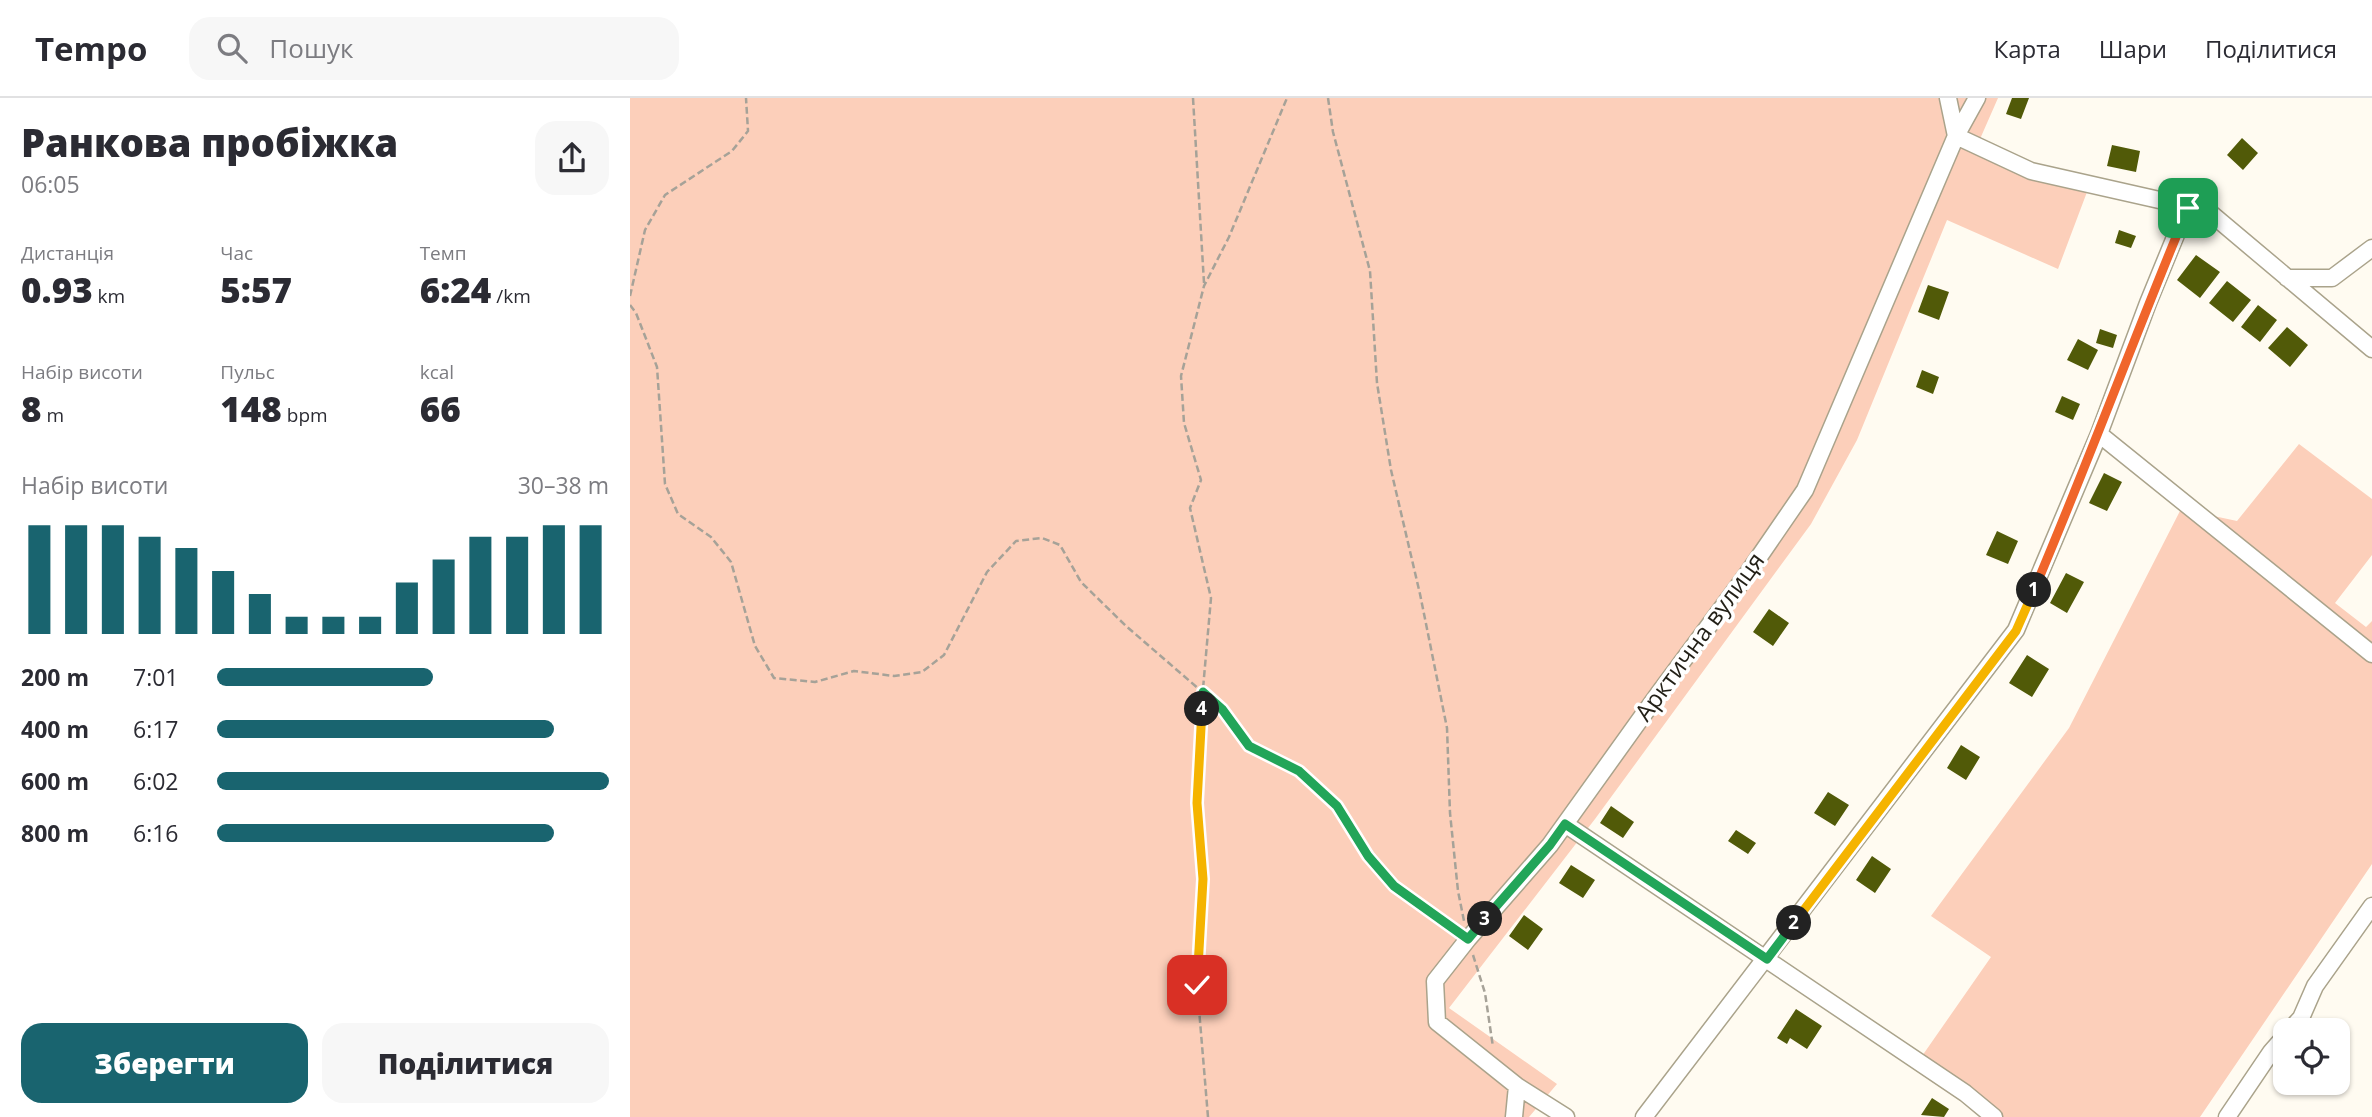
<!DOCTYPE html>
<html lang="uk">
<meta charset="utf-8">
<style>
:root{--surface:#fff;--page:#f7f7f7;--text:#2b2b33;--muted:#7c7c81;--line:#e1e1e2;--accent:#19646f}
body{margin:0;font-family:"Open Sans",sans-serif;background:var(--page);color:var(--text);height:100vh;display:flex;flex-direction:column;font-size:26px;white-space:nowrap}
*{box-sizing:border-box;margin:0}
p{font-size:23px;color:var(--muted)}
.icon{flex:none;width:38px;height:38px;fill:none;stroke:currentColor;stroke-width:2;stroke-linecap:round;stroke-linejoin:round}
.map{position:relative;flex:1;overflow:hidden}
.drawer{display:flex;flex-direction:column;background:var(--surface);width:630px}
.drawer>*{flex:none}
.controls{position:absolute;left:1643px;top:920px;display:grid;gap:14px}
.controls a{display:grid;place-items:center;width:77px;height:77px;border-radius:14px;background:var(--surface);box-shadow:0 2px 5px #0004;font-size:35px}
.pin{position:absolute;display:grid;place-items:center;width:60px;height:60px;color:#fff;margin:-30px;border-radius:14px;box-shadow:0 4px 10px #0006}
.km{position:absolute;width:35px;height:35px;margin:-18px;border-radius:50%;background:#222;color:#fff;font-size:19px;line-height:35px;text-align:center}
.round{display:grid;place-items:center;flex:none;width:74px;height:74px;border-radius:21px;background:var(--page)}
.summary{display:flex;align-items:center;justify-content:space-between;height:119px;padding:0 21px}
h1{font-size:38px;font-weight:800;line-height:52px}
.stats{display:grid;grid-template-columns:repeat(3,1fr);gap:10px;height:119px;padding:7px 21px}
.stats div{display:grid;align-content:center}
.stats b{font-size:35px;font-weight:800}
.stats small{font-size:19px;font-weight:400}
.stats p{font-size:19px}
.chart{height:196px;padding:14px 21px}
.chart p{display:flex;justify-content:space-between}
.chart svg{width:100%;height:126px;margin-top:7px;stroke:var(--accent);stroke-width:6}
.cta{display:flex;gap:14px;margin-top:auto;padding:14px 21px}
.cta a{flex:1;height:80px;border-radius:21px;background:var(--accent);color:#fff;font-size:28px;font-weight:800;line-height:80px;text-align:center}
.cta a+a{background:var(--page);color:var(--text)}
ul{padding:0 21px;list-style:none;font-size:23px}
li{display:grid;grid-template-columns:112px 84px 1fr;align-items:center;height:52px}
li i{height:18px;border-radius:9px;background:var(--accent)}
header{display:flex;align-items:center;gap:42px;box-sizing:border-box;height:98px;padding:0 35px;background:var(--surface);border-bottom:2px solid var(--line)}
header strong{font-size:33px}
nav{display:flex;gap:38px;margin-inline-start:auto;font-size:24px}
.search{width:490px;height:63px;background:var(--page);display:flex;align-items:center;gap:18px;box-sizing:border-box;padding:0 24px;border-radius:21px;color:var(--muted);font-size:26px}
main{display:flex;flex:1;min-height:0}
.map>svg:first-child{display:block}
.green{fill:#fccfba}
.building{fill:#515a08}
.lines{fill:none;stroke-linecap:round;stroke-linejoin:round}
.minor-casing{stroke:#aaa38b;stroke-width:19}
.path{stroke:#a6a298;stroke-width:2.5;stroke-dasharray:7 3.5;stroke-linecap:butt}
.minor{stroke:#fff;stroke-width:16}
.split-1-casing{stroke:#fff;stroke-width:14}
.split-2-casing{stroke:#fff;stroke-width:14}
.split-3-casing{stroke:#fff;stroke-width:14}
.split-4-casing{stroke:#fff;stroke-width:14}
.split-5-casing{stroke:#fff;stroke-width:14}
.split-1{stroke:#f0652b;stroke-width:9}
.split-2{stroke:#f5b400;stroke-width:9}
.split-3{stroke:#22a559;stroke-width:9}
.split-4{stroke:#22a559;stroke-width:9}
.split-5{stroke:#f5b400;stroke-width:9}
.labels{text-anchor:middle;stroke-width:7;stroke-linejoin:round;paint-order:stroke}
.street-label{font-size:24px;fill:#221f16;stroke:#fff}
</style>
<header>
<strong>Tempo</strong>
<div class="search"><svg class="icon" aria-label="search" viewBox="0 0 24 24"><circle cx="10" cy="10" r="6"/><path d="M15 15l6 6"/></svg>Пошук</div>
<nav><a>Карта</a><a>Шари</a><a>Поділитися</a></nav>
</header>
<main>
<section class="drawer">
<div class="summary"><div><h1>Ранкова пробіжка</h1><p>06:05</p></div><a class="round"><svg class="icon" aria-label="share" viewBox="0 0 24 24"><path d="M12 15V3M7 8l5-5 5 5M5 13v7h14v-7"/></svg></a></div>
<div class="stats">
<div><p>Дистанція</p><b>0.93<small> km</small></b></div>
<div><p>Час</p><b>5:57</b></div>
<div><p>Темп</p><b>6:24<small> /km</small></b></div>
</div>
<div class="stats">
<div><p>Набір висоти</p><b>8<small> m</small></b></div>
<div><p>Пульс</p><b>148<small> bpm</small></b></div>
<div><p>kcal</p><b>66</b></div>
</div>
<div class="chart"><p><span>Набір висоти</span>30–38 m</p>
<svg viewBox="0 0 160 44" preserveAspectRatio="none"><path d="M5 44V6M15 44V6M25 44V6M35 44V10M45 44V14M55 44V22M65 44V30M75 44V38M85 44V38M95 44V38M105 44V26M115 44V18M125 44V10M135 44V10M145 44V6M155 44V6"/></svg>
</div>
<ul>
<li><b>200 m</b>7:01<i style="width:55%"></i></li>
<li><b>400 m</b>6:17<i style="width:86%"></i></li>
<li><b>600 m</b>6:02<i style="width:100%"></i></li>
<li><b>800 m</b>6:16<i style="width:86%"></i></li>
</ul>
<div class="cta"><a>Зберегти</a><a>Поділитися</a></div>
</section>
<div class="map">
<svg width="1742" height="1019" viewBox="0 0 1742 1019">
<rect width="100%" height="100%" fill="#fffbf1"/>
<path class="green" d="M0,0H1368L1350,41L1321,35L1457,94L1428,171L1317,122L1227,342L1181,426L965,721L819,910L927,986L899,1019H0Z
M1669,346L1742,401V457L1705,505L1736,529L1742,523V766L1570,1019H1354L1283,971L1361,859L1301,818L1439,630L1551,411L1607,423Z"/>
<path class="building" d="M1382,0H1399L1391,21L1376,16Z
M1612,40L1628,55L1613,72L1597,57Z
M1482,47L1510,53L1506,74L1477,68Z
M1489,132L1506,138L1501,150L1485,145Z
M1566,157L1590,174L1570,200L1547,182Z
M1597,183L1621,202L1603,224L1579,205Z
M1298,187L1319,194L1309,222L1288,214Z
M1628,207L1647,222L1630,244L1611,229Z
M1657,229L1678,247L1660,269L1638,250Z
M1470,231L1487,237L1483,250L1466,245Z
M1448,241L1468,252L1458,272L1437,262Z
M1292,272L1309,279L1303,296L1286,289Z
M1432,298L1450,306L1443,322L1425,314Z
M1474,375L1492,384L1477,413L1459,405Z
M1367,433L1388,443L1378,466L1356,457Z
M1436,475L1454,484L1437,515L1420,505Z
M1139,511L1159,525L1143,548L1123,534Z
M1397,557L1419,571L1402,599L1379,585Z
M1331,647L1350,659L1336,682L1317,670Z
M1198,694L1219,707L1205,728L1184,715Z
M981,708L1004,724L993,740L970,725Z
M1106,732L1126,745L1118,756L1098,743Z
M1242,758L1261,771L1245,795L1226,782Z
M941,767L965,782L953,800L929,785Z
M894,817L913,831L898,852L879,838Z
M1166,911L1192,928L1177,951L1160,940L1157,946L1147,940Z
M1302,1000L1319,1011L1314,1019L1291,1017Z"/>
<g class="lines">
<defs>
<path id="minor" d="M1318,0L1326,38L1401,73L1578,113L1742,251
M1657,180H1702L1742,150
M1469,336L1742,556
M935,726L1335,995L1364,1019
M1659,933L1671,920L1685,888L1742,808
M887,988L936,1019
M884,1019L887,988L807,924L805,883L838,841L920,747L1029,595L1118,475L1175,392L1326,38L1347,0
M1014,1019L1386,532L1469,336L1518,205L1557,110
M1597,1019L1641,954L1656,937"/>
</defs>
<use href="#minor" class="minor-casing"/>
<path class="path" d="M563,0L574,185
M698,0L703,34L740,173L747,285L761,372L790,496L817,630L820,715L828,793L834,823
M0,198L15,132L35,97L102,53L118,33L116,0
M0,207L6,215L27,269L35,386L48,416L81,439L101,464L125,548L144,580L185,584L224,573L264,578L292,574L314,557L357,474L386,443L412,440L430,447L451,484L496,528L592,611L619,648L669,673L707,708L738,758L764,788L828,834
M843,857L855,895L863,949
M578,1019L567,887L573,781L567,705L572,602L581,500L560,410L571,382L554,325L551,278L574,188L599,139L657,0"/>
<use href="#minor" class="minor"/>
</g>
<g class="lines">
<defs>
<path id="split-1" d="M1404,492C1458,365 1505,237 1558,110"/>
<path id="split-2" d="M1164,825L1386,533L1404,492"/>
<path id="split-3" d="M855,821L920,747L935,726L1137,861L1164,825"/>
<path id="split-4" d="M572,611L573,594L592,611L619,648L669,673L707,708L738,758L764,788L838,841L855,821"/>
<path id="split-5" d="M567,887L573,781L567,705L572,611"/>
</defs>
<use href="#split-1" class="split-1-casing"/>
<use href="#split-2" class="split-2-casing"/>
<use href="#split-3" class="split-3-casing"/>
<use href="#split-4" class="split-4-casing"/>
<use href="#split-5" class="split-5-casing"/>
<use href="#split-1" class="split-1"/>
<use href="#split-2" class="split-2"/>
<use href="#split-3" class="split-3"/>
<use href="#split-4" class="split-4"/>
<use href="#split-5" class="split-5"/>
</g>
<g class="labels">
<g class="street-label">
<text transform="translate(1070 539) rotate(-54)" y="8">Арктична вулиця</text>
</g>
</g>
</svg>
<div class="controls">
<a><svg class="icon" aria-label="locate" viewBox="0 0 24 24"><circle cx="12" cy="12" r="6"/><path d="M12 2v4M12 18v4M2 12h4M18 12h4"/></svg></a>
</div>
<div class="pin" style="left:1558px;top:110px;background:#1e9e55"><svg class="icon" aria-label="arrive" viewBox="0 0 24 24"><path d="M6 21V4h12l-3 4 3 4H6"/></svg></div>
<div class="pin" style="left:567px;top:887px;background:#d93025"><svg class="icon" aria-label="check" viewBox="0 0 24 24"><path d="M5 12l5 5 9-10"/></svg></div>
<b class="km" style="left:1404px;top:492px">1</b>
<b class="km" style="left:1164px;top:825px">2</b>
<b class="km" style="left:855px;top:821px">3</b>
<b class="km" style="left:572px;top:611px">4</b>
</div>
</main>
